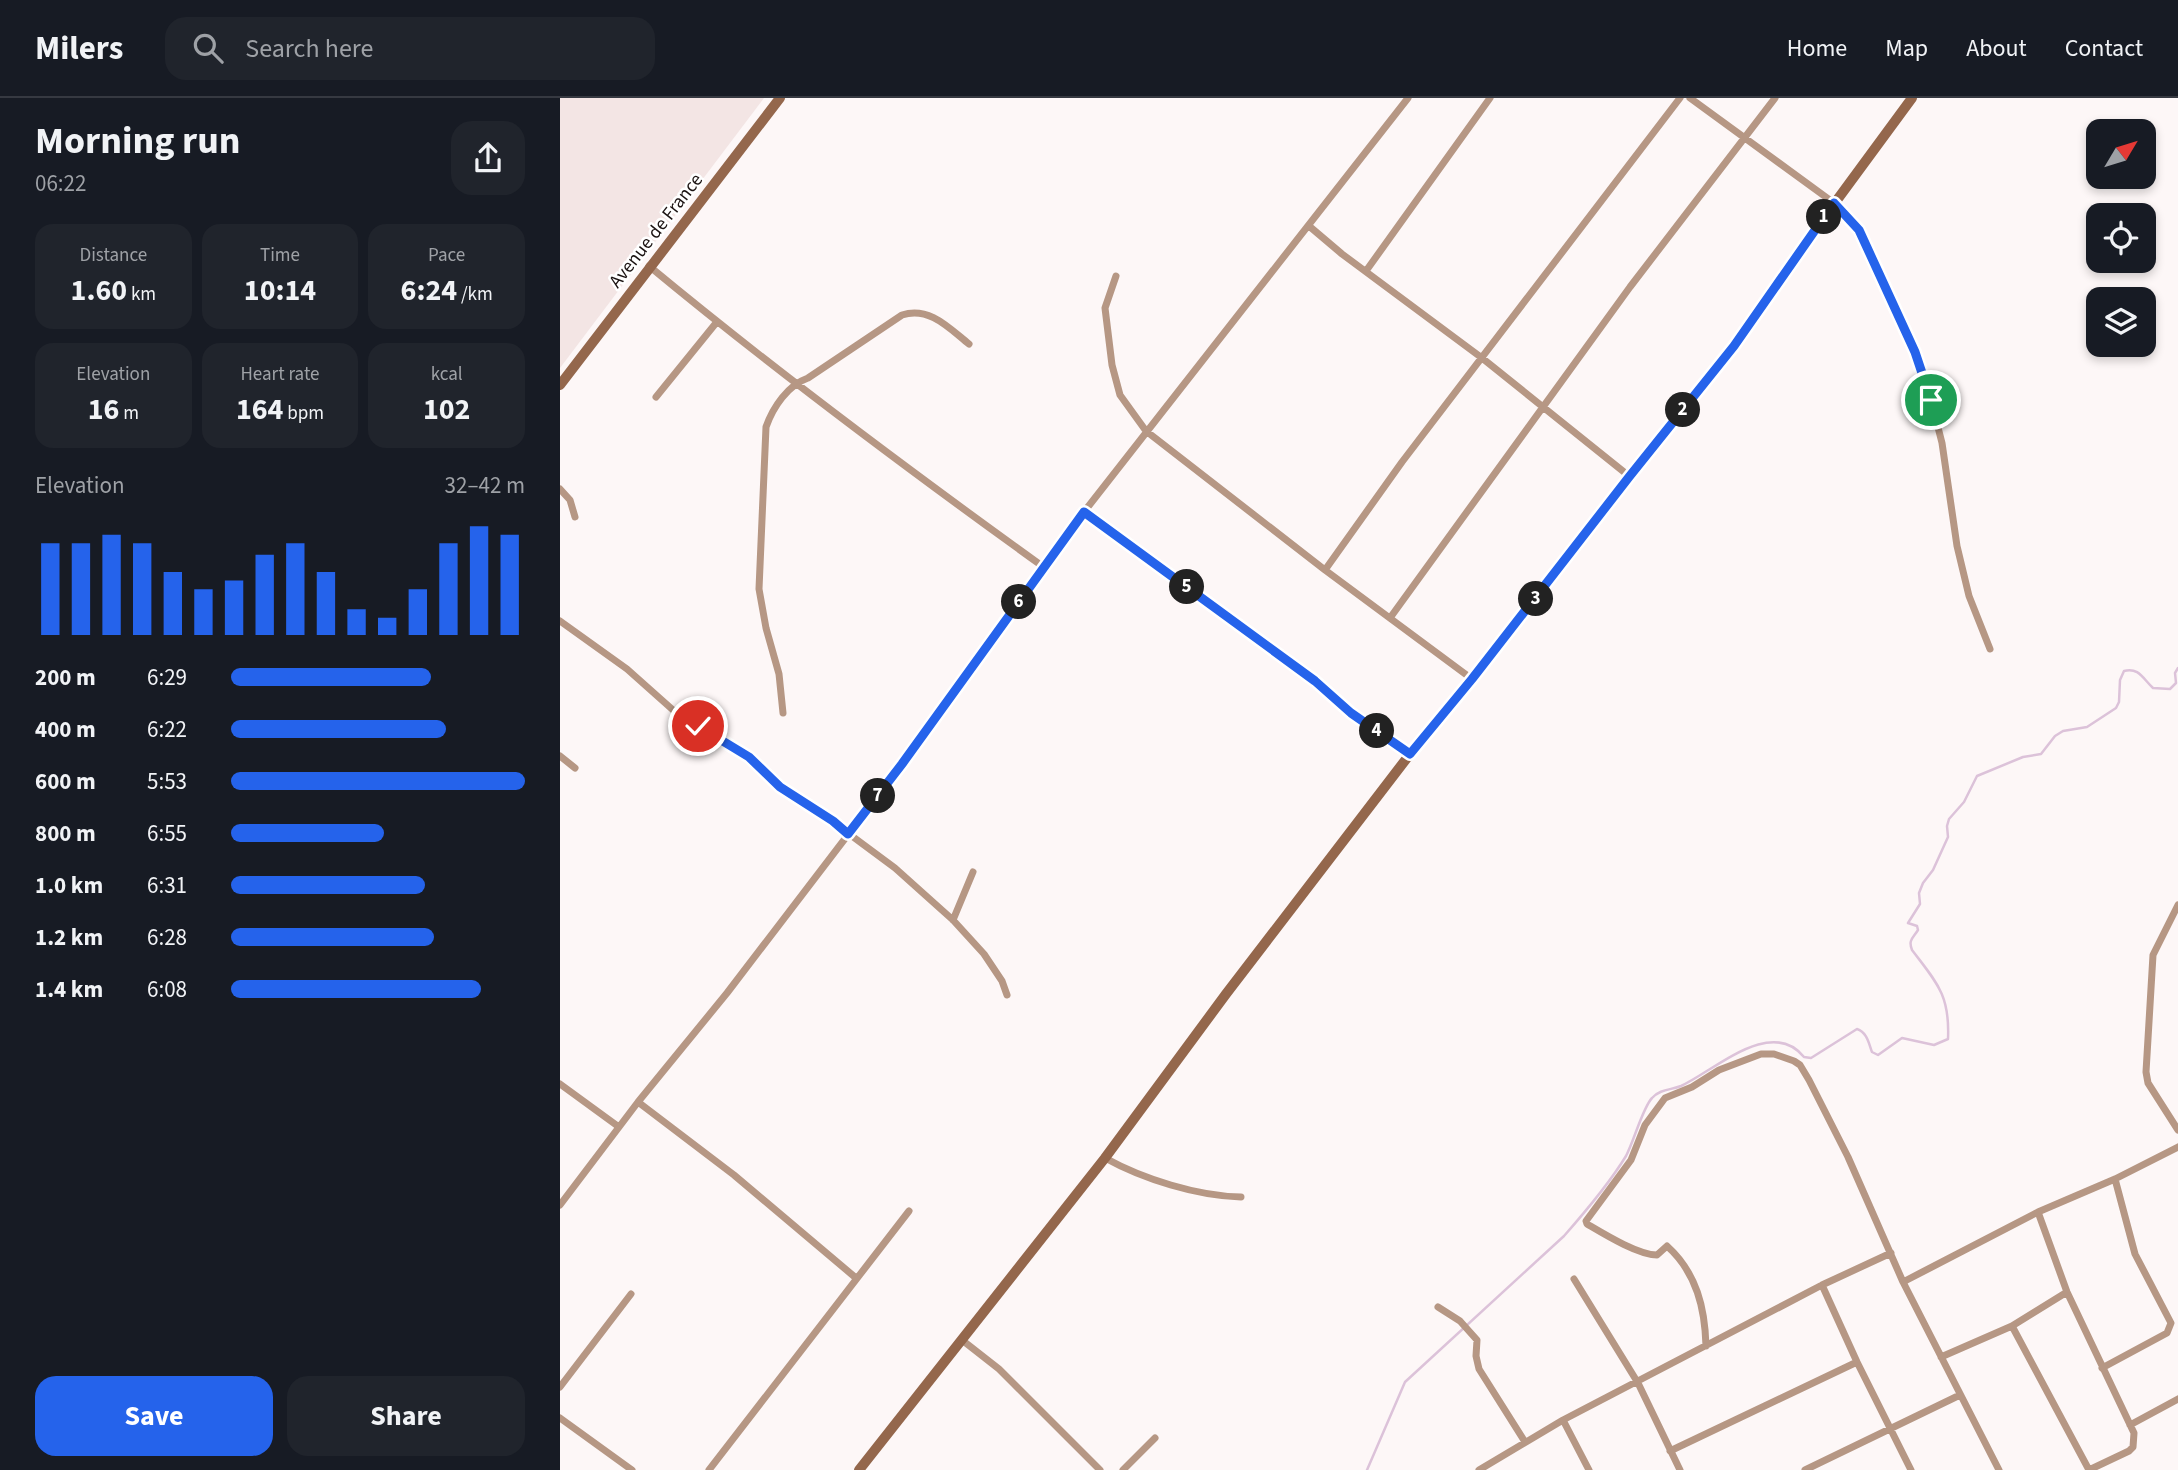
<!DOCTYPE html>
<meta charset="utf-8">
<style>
:root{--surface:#171b24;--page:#20242c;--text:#f1f3f6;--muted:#9ea1a6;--line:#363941;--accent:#2563eb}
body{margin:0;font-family:"Source Sans 3",sans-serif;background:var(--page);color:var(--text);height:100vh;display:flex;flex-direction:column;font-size:26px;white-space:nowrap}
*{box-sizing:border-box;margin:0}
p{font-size:23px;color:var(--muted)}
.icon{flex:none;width:38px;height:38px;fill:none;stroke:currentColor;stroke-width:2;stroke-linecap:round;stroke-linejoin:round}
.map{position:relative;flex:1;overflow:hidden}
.drawer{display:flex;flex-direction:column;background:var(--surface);width:560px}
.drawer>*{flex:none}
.needle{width:46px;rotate:52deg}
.controls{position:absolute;left:1526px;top:21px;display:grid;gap:14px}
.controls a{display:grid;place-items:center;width:70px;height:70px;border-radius:14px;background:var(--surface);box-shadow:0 4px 10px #0003;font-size:35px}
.pin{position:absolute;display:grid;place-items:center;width:60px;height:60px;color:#fff;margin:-30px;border:4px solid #fff;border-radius:50%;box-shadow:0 2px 7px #0007}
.km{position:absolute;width:35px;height:35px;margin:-18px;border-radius:50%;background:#222;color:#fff;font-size:19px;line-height:35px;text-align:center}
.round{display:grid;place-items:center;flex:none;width:74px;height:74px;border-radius:21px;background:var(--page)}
.headline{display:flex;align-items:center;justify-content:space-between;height:119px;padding:0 35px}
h1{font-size:38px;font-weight:700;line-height:52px}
.figures{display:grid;grid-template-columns:repeat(3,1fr);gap:10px;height:119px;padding:7px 35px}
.figures div{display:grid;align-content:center;border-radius:18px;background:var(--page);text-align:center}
.figures b{font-size:30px;font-weight:700}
.figures small{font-size:19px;font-weight:400}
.figures p{font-size:19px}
.chart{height:196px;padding:14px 35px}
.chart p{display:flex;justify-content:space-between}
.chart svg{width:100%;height:126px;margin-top:7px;stroke:var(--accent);stroke-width:6}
.cta{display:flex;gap:14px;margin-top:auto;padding:14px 35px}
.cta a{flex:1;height:80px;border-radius:21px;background:var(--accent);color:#fff;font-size:28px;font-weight:700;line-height:80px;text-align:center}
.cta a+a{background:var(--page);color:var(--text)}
ul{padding:0 35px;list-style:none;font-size:23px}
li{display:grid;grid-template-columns:112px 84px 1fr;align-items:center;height:52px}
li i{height:18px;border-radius:9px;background:var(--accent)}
header{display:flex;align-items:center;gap:42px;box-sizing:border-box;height:98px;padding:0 35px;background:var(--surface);border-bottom:2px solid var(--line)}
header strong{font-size:33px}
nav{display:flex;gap:38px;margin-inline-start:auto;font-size:24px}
.search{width:490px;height:63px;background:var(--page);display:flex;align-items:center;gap:18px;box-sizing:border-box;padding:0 24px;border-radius:21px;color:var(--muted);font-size:26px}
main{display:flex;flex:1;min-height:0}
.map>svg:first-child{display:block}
.built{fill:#f3e5e4}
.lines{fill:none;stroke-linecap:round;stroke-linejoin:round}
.stream{stroke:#dcc2d9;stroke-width:2.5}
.street{stroke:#b69784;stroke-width:7}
.secondary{stroke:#94674c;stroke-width:10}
.route-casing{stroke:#fff;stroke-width:14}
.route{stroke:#2563eb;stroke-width:9}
.labels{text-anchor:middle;stroke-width:5;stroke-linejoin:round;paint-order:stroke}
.street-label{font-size:19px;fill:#1b1312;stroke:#fff}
</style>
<header>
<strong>Milers</strong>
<div class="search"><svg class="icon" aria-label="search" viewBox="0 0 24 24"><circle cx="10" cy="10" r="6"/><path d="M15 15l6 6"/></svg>Search here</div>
<nav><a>Home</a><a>Map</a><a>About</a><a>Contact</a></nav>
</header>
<main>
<section class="drawer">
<div class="headline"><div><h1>Morning run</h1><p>06:22</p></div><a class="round"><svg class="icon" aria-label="share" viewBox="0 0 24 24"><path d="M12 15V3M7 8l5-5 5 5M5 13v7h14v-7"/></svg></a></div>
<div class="figures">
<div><p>Distance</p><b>1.60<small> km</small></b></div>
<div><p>Time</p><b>10:14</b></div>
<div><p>Pace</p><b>6:24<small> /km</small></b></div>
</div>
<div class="figures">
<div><p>Elevation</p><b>16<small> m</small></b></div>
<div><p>Heart rate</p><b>164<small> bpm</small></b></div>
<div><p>kcal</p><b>102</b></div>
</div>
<div class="chart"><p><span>Elevation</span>32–42 m</p>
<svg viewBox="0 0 160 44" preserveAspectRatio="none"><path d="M5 44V12M15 44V12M25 44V9M35 44V12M45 44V22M55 44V28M65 44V25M75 44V16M85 44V12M95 44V22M105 44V35M115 44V38M125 44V28M135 44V12M145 44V6M155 44V9"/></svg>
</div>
<ul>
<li><b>200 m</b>6:29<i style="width:68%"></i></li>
<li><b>400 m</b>6:22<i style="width:73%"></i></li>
<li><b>600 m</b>5:53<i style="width:100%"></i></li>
<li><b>800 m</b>6:55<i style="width:52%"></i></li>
<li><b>1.0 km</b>6:31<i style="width:66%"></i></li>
<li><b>1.2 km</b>6:28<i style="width:69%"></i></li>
<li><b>1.4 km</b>6:08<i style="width:85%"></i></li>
</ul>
<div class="cta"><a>Save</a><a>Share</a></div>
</section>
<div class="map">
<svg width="1618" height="1372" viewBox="0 0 1618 1372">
<rect width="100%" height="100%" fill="#fdf7f7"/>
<path class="built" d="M0,0H204L0,270Z"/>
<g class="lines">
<path class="stream" d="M807,1372L845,1284L1004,1138C1026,1113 1049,1086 1066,1058C1074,1043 1083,1009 1092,1000C1100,991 1111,992 1121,988C1154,973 1211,918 1244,959L1251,960L1297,931C1307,934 1309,946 1312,954L1318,957L1342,940L1374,947L1388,941C1390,897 1377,885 1352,852C1348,842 1353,840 1358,832L1357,828L1348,825L1360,806L1359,795L1363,785L1373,772L1388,739L1387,728L1389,721L1404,704L1417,678L1463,659L1481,656L1495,638L1503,633L1527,629L1556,610L1559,604L1560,582L1564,573C1579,569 1583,581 1593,590L1610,591L1616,585L1615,575L1618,570"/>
<path class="street" d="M1130,0L1274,105L1299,132L1355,254L1371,302L1382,345L1397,448L1409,498L1430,551
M749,128L782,156L922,260L1069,378
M89,168C217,274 350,373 485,470
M806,173L930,0
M556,178L545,210L552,267L560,297L586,333L765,472L912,581
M96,299L156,225
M0,391L10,402L15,419
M524,414L759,586L787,613L850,656
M765,472L842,364L1120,0
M830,520L1070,189L1215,0
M0,523L67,571L113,612L189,659L220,689L273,724L335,770L393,822L424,856L442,883L447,897
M223,615L219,576L206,530L199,491L206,329C213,309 228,287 248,280L342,217C369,208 389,230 409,246
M0,658L15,670
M1618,807L1593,857L1586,974L1588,985L1618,1032
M393,822L413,774
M0,986L59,1029
M78,1004L174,1077L296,1180
M545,1060C583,1081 637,1098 681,1099
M0,1107L78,1004L167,895L342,666L524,414L848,0
M1478,1114L1507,1194L1574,1335L1573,1349L1569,1353L1529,1372
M1014,1181L1078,1285L1120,1372
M1343,1184L1478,1114L1555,1081L1618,1049
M1262,1187L1297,1264L1351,1372
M878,1209L900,1223L917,1242L916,1258L919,1271L965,1344
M1452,1228L1529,1372
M402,1242L439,1271L540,1372
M1146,1248C1145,1211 1137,1175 1107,1148L1097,1157C1078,1157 1044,1136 1027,1126L1026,1123L1071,1062L1085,1027L1105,1000L1132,989L1159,972L1201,956H1214L1234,963L1240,967L1249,982L1288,1059L1343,1184L1439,1372
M1381,1259L1452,1228L1507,1194
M1542,1270L1607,1235L1611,1225L1575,1156L1555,1081
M0,1289L71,1196
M0,1320L72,1372
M1003,1322L1029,1372
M1570,1327L1618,1301
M1110,1353L1297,1264
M149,1372L349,1113
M563,1372L595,1340
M919,1372L1003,1322L1262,1187L1331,1155
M1245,1372L1400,1297"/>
<path class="secondary" d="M0,287L220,0
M299,1372L545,1060L666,896L850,656L912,581L1069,378L1174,248L1227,170L1352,0"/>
</g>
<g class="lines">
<defs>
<path id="route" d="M138,628L189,659L220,689L273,723L288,736L342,666L524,414L755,583L791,615L850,656L912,581L1069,379L1174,248L1274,105L1299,132L1355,254L1371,302"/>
</defs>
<use href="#route" class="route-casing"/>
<use href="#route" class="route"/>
</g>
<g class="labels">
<g class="street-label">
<text transform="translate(95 132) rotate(-52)" y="7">Avenue de France</text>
</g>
</g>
</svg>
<div class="controls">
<a><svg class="needle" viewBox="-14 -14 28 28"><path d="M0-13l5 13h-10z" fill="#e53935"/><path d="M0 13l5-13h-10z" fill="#9ea1a6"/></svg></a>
<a><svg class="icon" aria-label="locate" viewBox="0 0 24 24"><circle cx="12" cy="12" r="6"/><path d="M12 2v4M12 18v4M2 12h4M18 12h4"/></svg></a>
<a><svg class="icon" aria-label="layers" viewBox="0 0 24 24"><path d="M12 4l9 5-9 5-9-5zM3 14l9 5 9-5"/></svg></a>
</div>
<div class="pin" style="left:1371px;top:302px;background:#1e9e55"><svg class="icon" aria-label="arrive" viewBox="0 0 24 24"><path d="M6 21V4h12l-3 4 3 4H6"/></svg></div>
<div class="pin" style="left:138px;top:628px;background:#d93025"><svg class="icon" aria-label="check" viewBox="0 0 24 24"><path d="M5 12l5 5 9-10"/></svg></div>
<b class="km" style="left:1264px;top:119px">1</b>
<b class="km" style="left:1123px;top:312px">2</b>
<b class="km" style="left:976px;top:501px">3</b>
<b class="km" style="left:817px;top:633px">4</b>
<b class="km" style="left:627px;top:489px">5</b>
<b class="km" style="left:459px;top:504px">6</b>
<b class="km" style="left:318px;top:698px">7</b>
</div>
</main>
